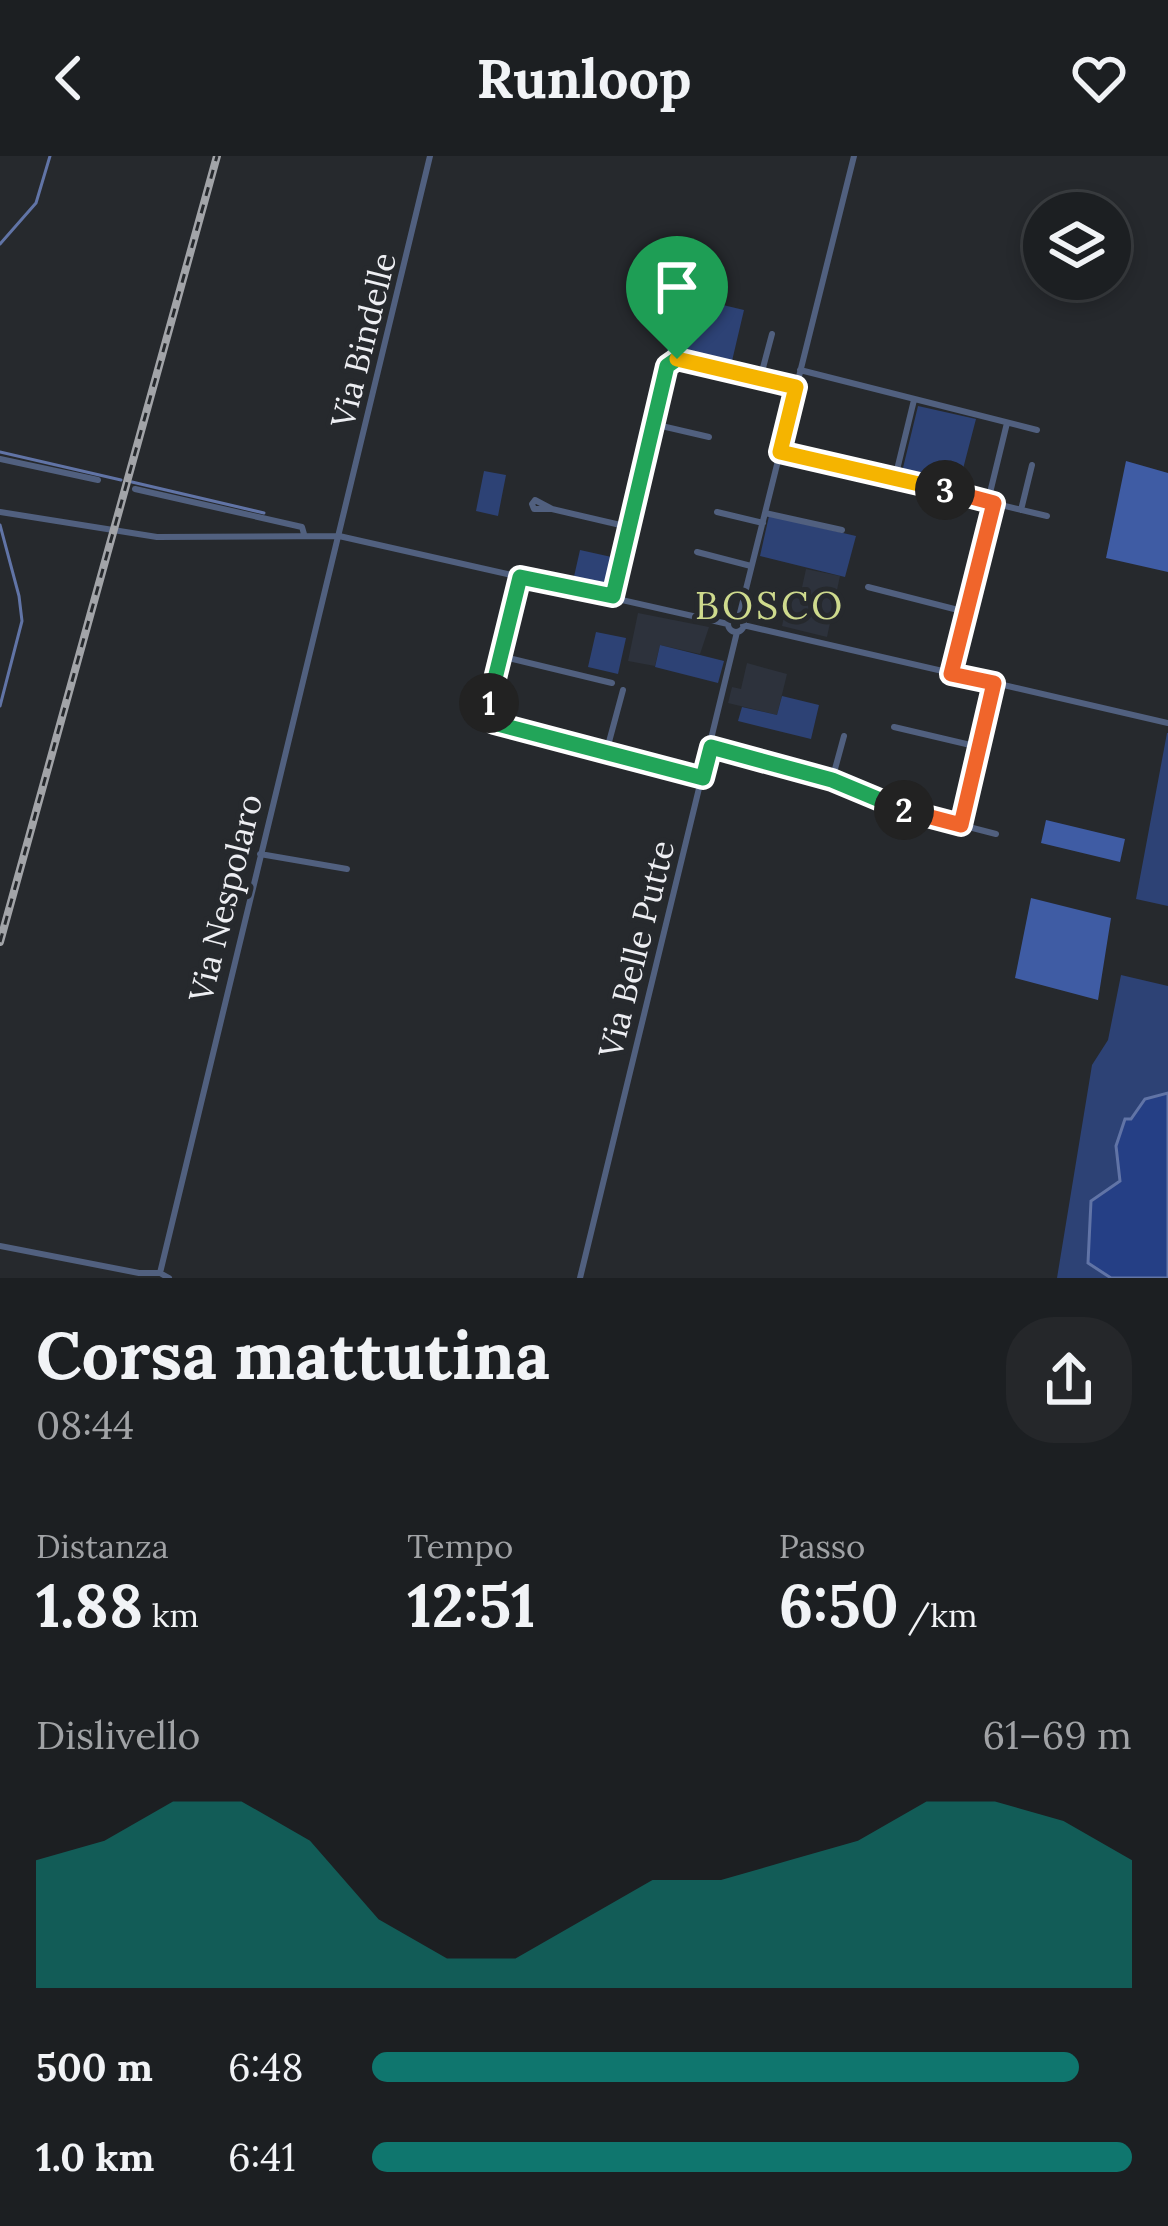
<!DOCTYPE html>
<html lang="it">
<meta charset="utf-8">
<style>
:root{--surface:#1c1f22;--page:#25272a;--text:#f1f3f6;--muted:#a0a2a5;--line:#3a3d40;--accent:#0f766e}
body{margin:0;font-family:Lora,serif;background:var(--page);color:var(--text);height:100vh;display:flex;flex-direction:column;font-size:45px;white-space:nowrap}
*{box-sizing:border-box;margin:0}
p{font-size:39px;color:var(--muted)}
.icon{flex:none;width:66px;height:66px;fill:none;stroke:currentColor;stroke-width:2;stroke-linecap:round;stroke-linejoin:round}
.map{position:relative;height:1122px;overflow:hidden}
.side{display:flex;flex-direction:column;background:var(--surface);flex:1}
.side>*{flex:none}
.fabs{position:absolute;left:1023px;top:36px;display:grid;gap:24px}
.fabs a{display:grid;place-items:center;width:108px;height:108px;border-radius:50%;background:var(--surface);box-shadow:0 6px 18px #0003,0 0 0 3px var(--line);font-size:60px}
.pin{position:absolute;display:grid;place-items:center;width:102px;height:102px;color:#fff;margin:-123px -51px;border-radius:50% 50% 50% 0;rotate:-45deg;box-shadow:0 0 12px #0007}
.pin .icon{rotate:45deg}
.km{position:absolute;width:60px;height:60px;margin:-30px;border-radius:50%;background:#222;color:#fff;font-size:33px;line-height:60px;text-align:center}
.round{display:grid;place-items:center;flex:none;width:126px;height:126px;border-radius:48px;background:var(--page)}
.overview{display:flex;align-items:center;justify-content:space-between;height:204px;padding:0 36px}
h1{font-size:66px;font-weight:700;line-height:90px}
.metrics{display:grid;grid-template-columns:repeat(3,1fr);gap:18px;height:204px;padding:12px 36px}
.metrics div{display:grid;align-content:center}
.metrics b{font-size:60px;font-weight:700}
.metrics small{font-size:33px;font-weight:400}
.metrics p{font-size:33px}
.chart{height:336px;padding:24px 36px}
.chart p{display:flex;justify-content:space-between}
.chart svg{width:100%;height:216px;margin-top:12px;fill:var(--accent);opacity:.7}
ul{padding:0 36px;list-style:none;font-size:39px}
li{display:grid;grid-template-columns:192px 144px 1fr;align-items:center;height:90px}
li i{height:30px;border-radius:15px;background:var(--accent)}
header{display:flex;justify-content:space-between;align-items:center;height:156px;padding:0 36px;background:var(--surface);font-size:54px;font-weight:700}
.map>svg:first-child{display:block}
.built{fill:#2d323c}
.green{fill:#2d4275}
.forest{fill:#3f5ca4}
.water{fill:#253f85;stroke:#6174a6;stroke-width:3}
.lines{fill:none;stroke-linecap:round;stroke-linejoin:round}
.stream{stroke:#6174a6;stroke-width:3}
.minor{stroke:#51607f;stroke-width:6}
.rail-casing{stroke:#a2a4a8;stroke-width:8}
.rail{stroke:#26292d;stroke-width:3;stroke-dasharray:9;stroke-linecap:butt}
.split-1-casing{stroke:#fff;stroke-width:24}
.split-2-casing{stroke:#fff;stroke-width:24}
.split-3-casing{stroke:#fff;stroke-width:24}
.split-4-casing{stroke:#fff;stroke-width:24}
.split-1{stroke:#22a559;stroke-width:15}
.split-2{stroke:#22a559;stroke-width:15}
.split-3{stroke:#f0652b;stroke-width:15}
.split-4{stroke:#f5b400;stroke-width:15}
.labels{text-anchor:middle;stroke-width:10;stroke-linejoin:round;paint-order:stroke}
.street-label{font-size:33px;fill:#edeef2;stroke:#26292d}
.quarter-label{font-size:39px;letter-spacing:3px;fill:#ceda8d;stroke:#26292d}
</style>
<header><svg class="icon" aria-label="back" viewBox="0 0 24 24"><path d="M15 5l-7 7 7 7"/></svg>Runloop<svg class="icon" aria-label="heart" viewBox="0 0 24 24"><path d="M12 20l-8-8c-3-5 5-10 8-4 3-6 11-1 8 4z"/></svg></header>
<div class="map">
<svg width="1168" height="1122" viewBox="0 0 1168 1122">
<rect width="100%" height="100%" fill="#26292d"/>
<path class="built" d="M806,413L840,420L827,481L782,470L790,434L801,436Z
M638,457L709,471L700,498L660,489L655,510L628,505Z
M747,507L787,518L777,559L728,547L732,531L741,533Z"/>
<path class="green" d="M668,136L744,154L732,205L667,196L669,185L657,181Z
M918,250L976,263L958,332L902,316Z
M484,315L506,319L498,360L476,355Z
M769,360L856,380L845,421L760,400Z
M580,394L616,402L608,431L573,425Z
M596,476L626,482L618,518L588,511Z
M660,489L724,505L718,527L655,511Z
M782,540L819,549L811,583L738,565L742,551L777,559Z
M1167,577H1168V750L1136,743Z
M1121,819L1168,830V1122H1057L1092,909L1108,884Z"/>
<path class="forest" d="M1126,305L1168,317V416L1106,402Z
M1046,664L1125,683L1120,706L1041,687Z
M1031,742L1111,762L1098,844L1015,822Z"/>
<path class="water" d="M1168,937V1122H1111L1088,1107L1091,1045L1120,1025L1116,990L1125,963H1131L1145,943Z"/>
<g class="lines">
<path class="stream" d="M0,88L36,47L50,0
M0,296L121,324
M132,326L264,357
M0,369L19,440L22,465L0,550"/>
<path class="minor" d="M800,214L1037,274
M760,223L772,178
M653,268L709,281
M780,296L1047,360
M0,303L98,324
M895,322L914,244
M135,333L302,371L304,378
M988,345L1007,267
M552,353L535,344L532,348L534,353H552L629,371
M1021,354L1032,309
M0,356L157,381L339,380L728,468
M717,356L763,367
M765,357L842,374
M697,396L751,410
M520,421L488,553L494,567L703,622
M868,431L966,456
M613,440L671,204L796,231
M728 468a8 8 0 1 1 16 0a8 8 0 1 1-16 0Z
M739,461L854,0
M743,469L1168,567
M500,500L612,527
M951,518L994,347
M894,571L979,591
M711,591L832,624L889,650L961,669L994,528
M606,597L623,534
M832,624L844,580
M961,669L996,678
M260,698L347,713
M0,1090L139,1117H160L169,1122
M160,1117L430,0
M580,1122L737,476"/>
<defs>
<path id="rail" d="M0,786L217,0"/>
</defs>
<use href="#rail" class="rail-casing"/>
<use href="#rail" class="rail"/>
</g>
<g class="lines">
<defs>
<path id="split-1" d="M489,547L520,421L613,440L667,210L677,203"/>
<path id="split-2" d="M489,547V561L494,567L703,622L711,591L832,624L904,654"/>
<path id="split-3" d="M904,654L961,669L994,527L951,518L994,347L945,334"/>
<path id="split-4" d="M677,203L796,231L780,296L945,334"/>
</defs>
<use href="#split-1" class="split-1-casing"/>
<use href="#split-2" class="split-2-casing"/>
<use href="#split-3" class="split-3-casing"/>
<use href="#split-4" class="split-4-casing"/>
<use href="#split-1" class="split-1"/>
<use href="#split-2" class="split-2"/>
<use href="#split-3" class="split-3"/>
<use href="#split-4" class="split-4"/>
</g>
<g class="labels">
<g class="street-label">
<text transform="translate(363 184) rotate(-76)" y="12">Via Bindelle</text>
<text transform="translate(225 742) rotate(-76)" y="12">Via Nespolaro</text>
<text transform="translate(636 793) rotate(-76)" y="12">Via Belle Putte</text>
</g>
<g class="quarter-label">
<text x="770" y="463">BOSCO</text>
</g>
</g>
</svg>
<div class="fabs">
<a><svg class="icon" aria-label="layers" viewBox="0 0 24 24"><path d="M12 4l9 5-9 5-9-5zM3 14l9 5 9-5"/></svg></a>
</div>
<div class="pin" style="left:677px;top:203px;background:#1e9e55"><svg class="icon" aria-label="arrive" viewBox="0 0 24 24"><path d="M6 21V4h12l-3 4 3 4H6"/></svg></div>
<b class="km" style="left:489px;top:547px">1</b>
<b class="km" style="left:904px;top:654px">2</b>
<b class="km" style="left:945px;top:334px">3</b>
</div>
<section class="side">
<div class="overview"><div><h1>Corsa mattutina</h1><p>08:44</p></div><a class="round"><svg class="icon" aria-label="share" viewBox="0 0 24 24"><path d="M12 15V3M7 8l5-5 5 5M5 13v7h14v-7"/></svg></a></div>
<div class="metrics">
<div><p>Distanza</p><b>1.88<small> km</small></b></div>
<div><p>Tempo</p><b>12:51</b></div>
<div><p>Passo</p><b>6:50<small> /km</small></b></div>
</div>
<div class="chart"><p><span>Dislivello</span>61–69 m</p>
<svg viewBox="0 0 160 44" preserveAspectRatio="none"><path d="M0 44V18L10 14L20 6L30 6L40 14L50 30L60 38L70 38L80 30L90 22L100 22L110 18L120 14L130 6L140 6L150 10L160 18V44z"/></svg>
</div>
<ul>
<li><b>500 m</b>6:48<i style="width:93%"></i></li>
<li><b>1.0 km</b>6:41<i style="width:100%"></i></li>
</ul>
</section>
